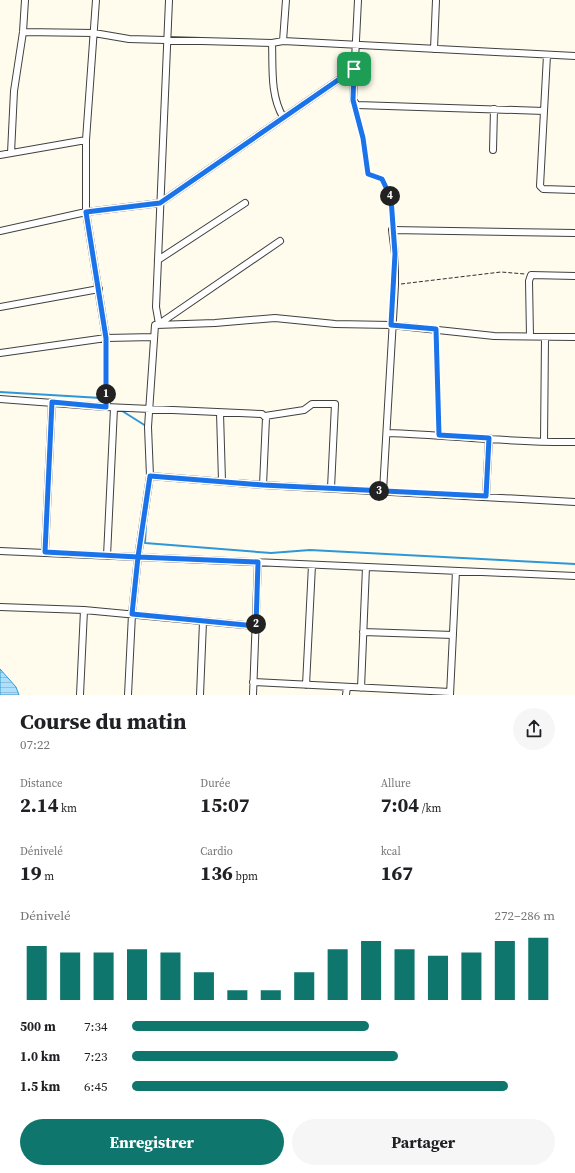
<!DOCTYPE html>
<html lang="fr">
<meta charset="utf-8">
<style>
:root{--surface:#fff;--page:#f6f6f6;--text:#202124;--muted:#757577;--accent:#0f766e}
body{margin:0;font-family:"Source Serif 4",serif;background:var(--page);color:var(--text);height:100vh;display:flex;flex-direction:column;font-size:15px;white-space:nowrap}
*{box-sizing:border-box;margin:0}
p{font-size:13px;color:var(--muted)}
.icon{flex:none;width:22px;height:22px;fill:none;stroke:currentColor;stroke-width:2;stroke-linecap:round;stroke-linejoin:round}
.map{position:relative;height:695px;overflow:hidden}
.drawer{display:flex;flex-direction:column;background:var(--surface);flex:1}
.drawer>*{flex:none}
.pin{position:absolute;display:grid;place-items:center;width:34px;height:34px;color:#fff;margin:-17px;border-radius:8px;box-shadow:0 2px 6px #0006}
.km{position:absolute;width:20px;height:20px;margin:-10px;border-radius:50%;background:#222;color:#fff;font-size:11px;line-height:20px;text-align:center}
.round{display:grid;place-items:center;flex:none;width:42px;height:42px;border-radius:21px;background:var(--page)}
.overview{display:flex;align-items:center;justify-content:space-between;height:68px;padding:0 20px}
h1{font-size:22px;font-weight:700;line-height:30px}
.stats{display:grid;grid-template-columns:repeat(3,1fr);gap:6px;height:68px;padding:4px 20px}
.stats div{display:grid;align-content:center}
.stats b{font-size:20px;font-weight:700}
.stats small{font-size:11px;font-weight:400}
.stats p{font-size:11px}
.chart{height:112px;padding:8px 20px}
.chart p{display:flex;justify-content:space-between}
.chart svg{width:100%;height:72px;margin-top:4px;stroke:var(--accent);stroke-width:6}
.button{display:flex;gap:8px;margin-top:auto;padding:8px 20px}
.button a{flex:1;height:46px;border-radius:24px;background:var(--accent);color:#fff;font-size:16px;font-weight:700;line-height:46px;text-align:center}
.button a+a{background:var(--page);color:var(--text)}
ul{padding:0 20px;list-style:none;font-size:13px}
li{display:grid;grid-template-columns:64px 48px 1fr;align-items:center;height:30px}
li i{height:10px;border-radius:5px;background:var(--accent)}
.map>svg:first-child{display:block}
.water{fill:url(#water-rules);stroke:#2d98d9}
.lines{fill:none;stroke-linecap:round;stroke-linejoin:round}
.stream{stroke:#2d98d9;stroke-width:2}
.minor-casing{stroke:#404040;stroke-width:8}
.path{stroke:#2f2f2f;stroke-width:1;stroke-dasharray:4 2;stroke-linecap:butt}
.minor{stroke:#fff;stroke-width:6}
.route-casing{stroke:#fff;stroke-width:8}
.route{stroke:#1a73e8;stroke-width:5}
</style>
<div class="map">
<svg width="575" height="695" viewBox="0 0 575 695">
<defs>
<pattern id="water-rules" width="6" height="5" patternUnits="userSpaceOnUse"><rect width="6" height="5" fill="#ade0fc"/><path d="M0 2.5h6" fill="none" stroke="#94bfd7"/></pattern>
</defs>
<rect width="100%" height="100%" fill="#fffbed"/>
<path class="water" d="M0,669L16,687L19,695H0Z"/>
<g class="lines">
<path class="stream" d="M0,392L101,398L112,405
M119,409L146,426
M146,524L145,543L271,553L310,550L575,564"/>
<defs>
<path id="minor" d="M96,0L86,140V212L106,338V407
M358,0L353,100L357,105L544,111
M23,32L94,33L129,39L272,43L283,41L575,56
M283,41L286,0
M272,43C273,67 270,95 283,117
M434,49L436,0
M547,55L540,186L543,189L575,190
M493,150L494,109
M11,153L14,91L23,32L25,0
M0,155L86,140
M0,231L86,212L160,203L354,69
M158,260L245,203
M0,307L99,289
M159,324L280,241
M156,325L215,323L275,318L335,324L391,325L494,336L575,337
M530,336L529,281L531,275L575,276
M0,353L106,338L154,337
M0,399L106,407L262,414L266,418L263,485
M220,413L222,481
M265,416L304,410L312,404H335L331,488
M387,433C450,435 512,443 575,442
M544,442L545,338
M150,476L263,485L575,502
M383,491L395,285V254L392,230L575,233
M486,495L489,438
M0,551L575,576
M45,552L52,402
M107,556L114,408
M0,607L84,610L255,626
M363,632L453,635
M253,682L450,692
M306,685L312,565
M361,688L366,567
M80,695L84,610
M128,695L132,614L138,557L150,476L148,427L155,325L159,324L156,307L169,0
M200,695L203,622
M253,695L258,562
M346,695L347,687
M450,695L456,571"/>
</defs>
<use href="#minor" class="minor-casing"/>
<path class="path" d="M356,111L363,137L368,174L382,179L391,198L392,223
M401,284L501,272L525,274
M436,336L438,428"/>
<use href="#minor" class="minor"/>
</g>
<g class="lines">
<defs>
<path id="route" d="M354,69L160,203L86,212L106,338V407L52,402L45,552L138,557L132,614L256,626L258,562L138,557L150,476L263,485L486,496L489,438L439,435L436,329L391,325L395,254L391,198L382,179L368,174L363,138L353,100L354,69"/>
</defs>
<use href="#route" class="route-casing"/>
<use href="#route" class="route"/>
</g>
</svg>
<div class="pin" style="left:354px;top:69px;background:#1e9e55"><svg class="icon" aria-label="arrive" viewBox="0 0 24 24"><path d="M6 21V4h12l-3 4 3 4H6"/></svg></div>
<b class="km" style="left:106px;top:394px">1</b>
<b class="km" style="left:256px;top:624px">2</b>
<b class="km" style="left:379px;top:491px">3</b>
<b class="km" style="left:390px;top:196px">4</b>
</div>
<section class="drawer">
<div class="overview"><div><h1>Course du matin</h1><p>07:22</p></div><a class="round"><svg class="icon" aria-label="share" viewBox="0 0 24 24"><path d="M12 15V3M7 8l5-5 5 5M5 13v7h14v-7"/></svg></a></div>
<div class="stats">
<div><p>Distance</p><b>2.14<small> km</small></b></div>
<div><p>Durée</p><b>15:07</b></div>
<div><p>Allure</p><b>7:04<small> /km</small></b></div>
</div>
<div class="stats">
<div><p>Dénivelé</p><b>19<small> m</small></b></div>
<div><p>Cardio</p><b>136<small> bpm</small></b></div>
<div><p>kcal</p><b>167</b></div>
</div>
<div class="chart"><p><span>Dénivelé</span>272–286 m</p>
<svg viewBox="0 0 160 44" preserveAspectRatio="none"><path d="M5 44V11M15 44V15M25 44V15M35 44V13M45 44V15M55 44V27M65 44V38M75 44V38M85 44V27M95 44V13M105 44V8M115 44V13M125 44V17M135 44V15M145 44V8M155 44V6"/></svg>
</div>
<ul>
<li><b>500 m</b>7:34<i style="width:56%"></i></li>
<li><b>1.0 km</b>7:23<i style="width:63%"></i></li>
<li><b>1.5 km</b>6:45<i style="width:89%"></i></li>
</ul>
<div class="button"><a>Enregistrer</a><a>Partager</a></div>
</section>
